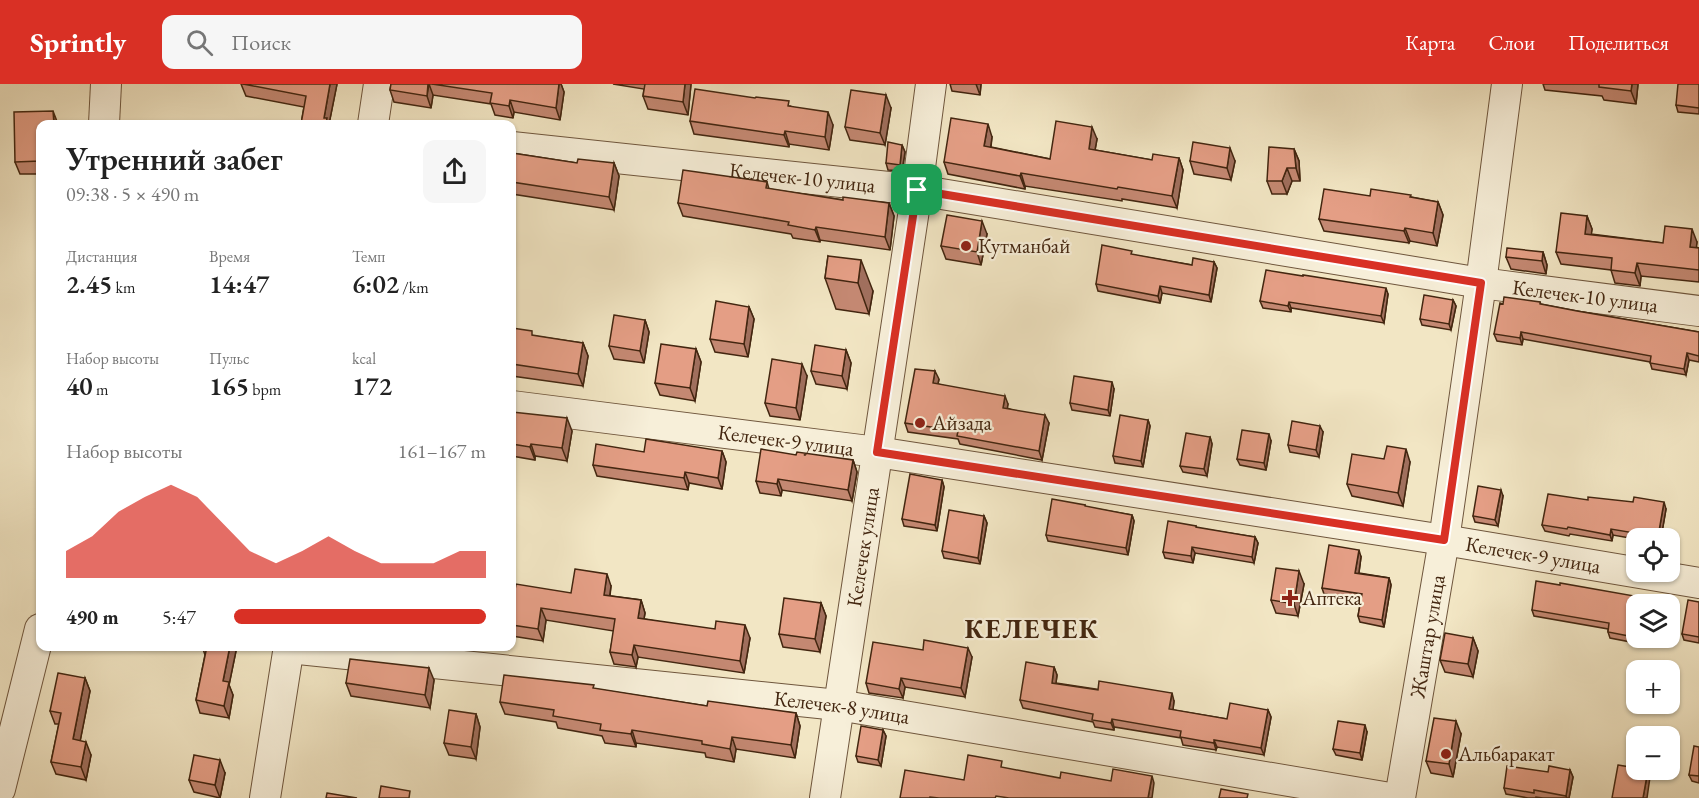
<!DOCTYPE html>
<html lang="ru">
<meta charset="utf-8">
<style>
:root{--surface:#fff;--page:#f6f6f6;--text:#222;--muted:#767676;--accent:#d93025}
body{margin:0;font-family:"EB Garamond",serif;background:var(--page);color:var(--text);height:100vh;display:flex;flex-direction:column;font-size:22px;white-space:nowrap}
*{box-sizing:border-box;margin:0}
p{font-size:20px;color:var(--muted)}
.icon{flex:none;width:33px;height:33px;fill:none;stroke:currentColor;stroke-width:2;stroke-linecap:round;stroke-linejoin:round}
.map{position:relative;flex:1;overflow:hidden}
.drawer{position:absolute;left:36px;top:36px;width:480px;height:531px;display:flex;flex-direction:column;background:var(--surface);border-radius:12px;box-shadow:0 2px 4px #0004}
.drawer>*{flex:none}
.controls{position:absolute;left:1626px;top:444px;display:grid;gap:12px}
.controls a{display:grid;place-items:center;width:54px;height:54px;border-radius:12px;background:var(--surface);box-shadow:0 2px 4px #0004;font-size:30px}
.pin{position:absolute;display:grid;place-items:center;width:51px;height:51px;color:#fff;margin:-26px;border-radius:12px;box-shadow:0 3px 9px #0006}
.round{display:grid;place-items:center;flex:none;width:63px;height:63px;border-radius:12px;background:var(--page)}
.headline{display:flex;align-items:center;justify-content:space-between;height:102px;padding:0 30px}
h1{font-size:33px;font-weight:600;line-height:45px}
.metrics{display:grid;grid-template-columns:repeat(3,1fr);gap:9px;height:102px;padding:6px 30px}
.metrics div{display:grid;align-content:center}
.metrics b{font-size:26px;font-weight:600}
.metrics small{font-size:16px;font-weight:400}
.metrics p{font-size:16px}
.chart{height:168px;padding:12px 30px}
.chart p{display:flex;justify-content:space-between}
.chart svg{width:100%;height:108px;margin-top:6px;fill:var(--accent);opacity:.7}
ul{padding:0 30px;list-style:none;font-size:20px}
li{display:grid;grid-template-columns:96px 72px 1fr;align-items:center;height:45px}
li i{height:15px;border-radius:8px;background:var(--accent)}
header{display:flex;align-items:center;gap:36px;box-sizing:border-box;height:84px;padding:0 30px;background:var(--accent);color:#fff}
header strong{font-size:28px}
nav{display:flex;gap:33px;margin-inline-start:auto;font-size:21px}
.search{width:420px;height:54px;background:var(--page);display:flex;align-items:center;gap:15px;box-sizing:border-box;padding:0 21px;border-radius:12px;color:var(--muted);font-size:22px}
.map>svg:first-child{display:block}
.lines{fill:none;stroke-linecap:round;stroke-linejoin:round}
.minor-casing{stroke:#6f563d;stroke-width:32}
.minor{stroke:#f7efd9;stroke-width:30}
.wall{fill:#c48872;stroke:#432610;stroke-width:1.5}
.shaded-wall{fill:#a06f5d;stroke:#432610;stroke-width:1.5}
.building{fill:#e49e85;stroke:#432610;stroke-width:1.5}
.route-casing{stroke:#fff;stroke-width:12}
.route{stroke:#d93025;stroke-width:8}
.poi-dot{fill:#8f2418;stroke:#f7efd9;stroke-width:2}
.labels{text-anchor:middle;stroke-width:4.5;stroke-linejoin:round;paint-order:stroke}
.street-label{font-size:21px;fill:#432610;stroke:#f7efd9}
.poi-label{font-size:21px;fill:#432610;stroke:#f7efd9;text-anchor:start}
.district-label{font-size:27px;font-weight:bold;letter-spacing:1.5px;fill:#432610;stroke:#f7efd9}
</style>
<header>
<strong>Sprintly</strong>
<div class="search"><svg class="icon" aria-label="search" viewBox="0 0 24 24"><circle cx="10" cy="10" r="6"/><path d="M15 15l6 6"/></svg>Поиск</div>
<nav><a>Карта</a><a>Слои</a><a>Поделиться</a></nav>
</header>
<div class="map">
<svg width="1699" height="714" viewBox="0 0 1699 714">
<rect width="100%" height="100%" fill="#f2e6c4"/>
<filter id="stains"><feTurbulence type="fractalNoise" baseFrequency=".00333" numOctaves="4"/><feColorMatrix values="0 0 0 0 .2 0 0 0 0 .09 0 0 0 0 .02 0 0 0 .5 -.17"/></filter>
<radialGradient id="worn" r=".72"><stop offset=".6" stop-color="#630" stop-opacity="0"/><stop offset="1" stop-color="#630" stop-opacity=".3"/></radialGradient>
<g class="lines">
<defs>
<g id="minor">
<path d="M104,40L106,0"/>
<path d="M373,40L379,0"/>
<path id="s1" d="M512,63L917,106L1481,199L1699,227"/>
<path id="s2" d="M512,322L877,368L1444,456L1699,499"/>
<path id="s3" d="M289,564L838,621L1390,714"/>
<path d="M0,705L40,545"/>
<path d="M265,714L289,562"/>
<path id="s4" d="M825,714L917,106L931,0"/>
<path id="s5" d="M1400,714L1444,456L1481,199L1507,0"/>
</g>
</defs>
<use href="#minor" class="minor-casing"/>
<use href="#minor" class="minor"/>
</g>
<path class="wall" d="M241,0H337L329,40H301L304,23L246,12Z
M391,0H561L564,8L560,36L514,28L513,34L495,31L491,20L433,11L431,24L394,18L390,6Z
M613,0H691L688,31L648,25L643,12L644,5Z
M950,0H981L980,11L952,7Z
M1543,0H1638L1636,20L1604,16L1602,12L1545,6Z
M1699,0V30L1678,28L1676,21Z
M790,22L833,41L829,66L789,60V63L694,50L690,37Z
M891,24L885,61L850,56L845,43Z
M40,40V90H20L15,78Z
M992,53L991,63L1050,75L1097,55L1095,66L1152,76L1179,74L1183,86L1177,124L1122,115V117L1025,102V105L948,90L944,78Z
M902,61L905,68L902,87L888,86L886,79Z
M1294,65L1299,77L1300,97H1292L1287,110H1272L1267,97Z
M512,69L577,79H614L619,92L614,126L512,110Z
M1190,77H1235L1231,96L1194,90Z
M767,98L769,105L843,116L889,119L894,132L890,166L820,156V158L793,154L791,150L683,132L678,119Z
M1370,112L1411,113L1438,118L1443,131L1437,162L1410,157L1409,159L1324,147L1319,135Z
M1587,132L1592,145L1591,150L1663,159L1697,158L1696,163L1699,164V198L1641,192L1640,202L1615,199L1611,186L1561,180L1556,168Z
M987,150L981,181L946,175L941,162Z
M1543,168L1547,181L1546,190L1511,185L1506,173Z
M1133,171L1192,181L1214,178L1217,184L1211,218L1162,209L1160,219L1098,207L1096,200Z
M828,172L873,207L869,230L836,225L825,194Z
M1303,192L1388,210L1384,239L1291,224V228L1263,224L1260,217Z
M1453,216L1456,222L1451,246L1422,241L1420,235Z
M1540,218L1541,220L1577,227L1699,248V278L1689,276L1686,291L1652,285L1650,278L1523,255L1522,261L1497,257L1494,250Z
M749,223L754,235L748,273L715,268L710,255Z
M645,236L649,248L644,279L614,275L609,262Z
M512,244L534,252L583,259L588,272L583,302L512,292Z
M696,265L701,278L695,317L660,311L655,299Z
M846,266L851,279L847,305L816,300L811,287Z
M807,292L800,336L770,332L765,319Z
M939,295L938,300L1008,320L1007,324L1049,339L1042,376L960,360L958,355L908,348L905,339Z
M1114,305L1110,332L1072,326L1070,319Z
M512,328L572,347L567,377L535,372V376L512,372Z
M1148,336L1150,342L1143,383L1115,379L1113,372Z
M1323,348L1319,373L1290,368L1288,361Z
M1210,353L1212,360L1207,392L1183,388L1180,382Z
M1271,357L1266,386L1240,381L1237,375Z
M722,367L726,378L722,405L689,399L688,406L597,392L593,381L644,368Z
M796,371L853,376L857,388L852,417L782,406L781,412L760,409L756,397Z
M1384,375L1410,378L1403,422L1352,412L1347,400Z
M942,396L944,403L937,447L904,442L902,435Z
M1503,412L1498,442L1475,438L1473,432Z
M1588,416L1666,425L1661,454H1636V455L1613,451L1612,457L1570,450L1569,452L1545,447L1542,441Z
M1085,421L1086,423L1132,431L1134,437L1128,471L1048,457L1046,451Z
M984,432L987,439L980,480L944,474L942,467Z
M1196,442L1197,444L1255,453L1258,459L1254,479L1195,469L1193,479L1165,474L1163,468Z
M1361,473L1359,489L1389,494L1391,501L1384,543L1360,538L1358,532L1361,516L1324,510L1322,504Z
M1304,500L1298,532L1276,529L1271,516Z
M1560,501L1643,519L1642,520H1636V559L1610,554L1608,548V545L1534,532L1532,526Z
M611,502L610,512L641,516L645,529L644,535L750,554L744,589L638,573L636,583L614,580L610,568L614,547L546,536L543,557L512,552V517L571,509Z
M1699,518V559L1684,556L1682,550Z
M821,519L826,532L820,568L783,563L779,550Z
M1473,554L1478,567L1473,593L1445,588L1440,576Z
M202,562H237L229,601L233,611L229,634L200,629L196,616L205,571Z
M923,566L972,573L965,613L905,603L903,614L869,609L866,599Z
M1054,583L1057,591L1056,599L1174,617L1173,626L1227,635L1268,626L1271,633L1264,671L1217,663L1216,666L1183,661L1181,654L1114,643V646L1095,643L1093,638L1023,624L1020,616Z
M85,594L90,607L80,657L91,671L86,696L56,690L51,678L59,640H55L50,627Z
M434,596L430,624L351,612L346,599Z
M595,605L707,622L796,629L800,642L795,674L736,665L734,678L706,673L705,669L636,659V663L605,659L602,652L558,644L556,638L505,630L500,618Z
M476,630L480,643L476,675L449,671L444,659Z
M883,646L886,652L881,682L858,678L856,672Z
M1367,648L1362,676L1336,671L1333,665Z
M1461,650L1453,693L1431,689L1426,677Z
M1699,663V699L1692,697L1689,691Z
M1570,686L1573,693L1569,714H1543L1536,713V714H1528L1506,710L1504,704L1548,688Z
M225,689L220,714L194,708L189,696Z"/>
<path class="shaded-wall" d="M330,0H337L329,40H326L324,34Z
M429,0L433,11L431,24L427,12Z
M559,0H561L564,8L560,36L556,24Z
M685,0H691L688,31L683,18Z
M976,0H981L980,11Z
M1632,0H1638L1636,20L1631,7Z
M886,11L891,24L885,61L880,49Z
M510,16L514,28L513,34L509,22Z
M53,27L58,40H54Z
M828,28L833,41L829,66L825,53Z
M988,40L992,53L989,74L984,62Z
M1092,43L1097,55L1093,77L1089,65Z
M785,47L789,60V63L784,51Z
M902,61L905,68L902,87L900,81Z
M1230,64L1235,77L1231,96L1227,84Z
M1294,65L1299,77L1300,97L1296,84Z
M1179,74L1183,86L1177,124L1172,112Z
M614,79L619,92L614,126L609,113Z
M1287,84L1292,97L1287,110L1282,97Z
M1021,89L1025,102V105L1020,92Z
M1438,118L1443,131L1437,162L1433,149Z
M889,119L894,132L890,166L885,153Z
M1587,132L1592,145L1590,162L1585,150Z
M982,137L987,150L981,181L977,168Z
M816,143L820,156V158L815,146Z
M1405,144L1410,157L1409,159L1404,147Z
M1692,145L1697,158L1695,175L1690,163Z
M1543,168L1547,181L1546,190L1542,177Z
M861,176L873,207L869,230L858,199Z
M1214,178L1217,184L1211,218L1209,211Z
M1637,179L1641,192L1640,202L1635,189Z
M1160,202L1162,209L1160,219L1158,212Z
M1386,204L1388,210L1384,239L1381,232Z
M1453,216L1456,222L1451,246L1449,240Z
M1289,218L1291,224V228L1288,222Z
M749,223L754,235L748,273L744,260Z
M645,236L649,248L644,279L640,267Z
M1521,248L1523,255L1522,261L1520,254Z
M583,259L588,272L583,302L578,290Z
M696,265L701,278L695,317L690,304Z
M846,266L851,279L847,305L842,292Z
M1687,269L1689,276L1686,291L1684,285Z
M802,280L807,292L800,336L796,324Z
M935,287L939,295L936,308L933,299Z
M1112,298L1114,305L1110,332L1108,326Z
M1005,312L1008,320L1006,332L1003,324Z
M1045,331L1049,339L1042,376L1039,367Z
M567,334L572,347L567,377L562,364Z
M1148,336L1150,342L1143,383L1141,377Z
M1320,342L1323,348L1319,373L1316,366Z
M1269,350L1271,357L1266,386L1264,379Z
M1210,353L1212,360L1207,392L1204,385Z
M531,360L535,372V376L530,363Z
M1406,365L1410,378L1403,422L1398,409Z
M722,367L726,378L722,405L718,394Z
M853,376L857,388L852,417L848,406Z
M685,388L689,399L688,406L684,394Z
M778,395L782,406L781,412L777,400Z
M942,396L944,403L937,447L935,441Z
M1501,406L1503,412L1498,442L1495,436Z
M1664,418L1666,425L1661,454H1658V453Z
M1132,431L1134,437L1128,471L1126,464Z
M984,432L987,439L980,480L978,474Z
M1611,445L1613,451L1612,457L1610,451Z
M1255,453L1258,459L1254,479L1252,473Z
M1192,463L1195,469L1193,479L1191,472Z
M1359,466L1361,473L1358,495L1355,489Z
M1299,487L1304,500L1298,532L1294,520Z
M607,490L611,502L608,523L604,511Z
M1389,494L1391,501L1384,543L1382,536Z
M1640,513L1643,519L1642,520H1639Z
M641,516L645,529L642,546L638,534Z
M821,519L826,532L820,568L815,555Z
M541,524L546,536L543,557L538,545Z
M1636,535L1637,554L1636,559L1634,553Z
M745,541L750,554L744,589L740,577Z
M1473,554L1478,567L1473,593L1468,580Z
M634,561L638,573L636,583L632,571Z
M230,562H237L229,601L233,611L229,634L224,622L223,597Z
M968,564L972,573L965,613L961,604Z
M1054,583L1057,591L1055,606L1052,599Z
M429,584L434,596L430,624L425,611Z
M85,594L90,607L78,668L73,655Z
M901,594L905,603L903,614L899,605Z
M1172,609L1174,617L1172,633L1169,625Z
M1268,626L1271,633L1264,671L1261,664Z
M796,629L800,642L795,674L791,661Z
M476,630L480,643L476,675L471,663Z
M1112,635L1114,643V646L1111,639Z
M1456,637L1461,650L1453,693L1449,680Z
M1365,641L1367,648L1362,676L1360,669Z
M632,646L636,659V663L631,650Z
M883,646L886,652L881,682L878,676Z
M732,653L736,665L734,678L730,665Z
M1214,656L1217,663L1216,666L1214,659Z
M86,658L91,671L86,696L81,683Z
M220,676L225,689L220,714L215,701Z
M1570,686L1573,693L1569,714H1567L1566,712Z
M1648,686L1650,693L1647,714H1643Z
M1152,692L1154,699L1152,714H1148Z"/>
<path class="building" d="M243,0H330L324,34H327L326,40H301L306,12Z
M391,0H428L427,12L390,6Z
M432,0H559L556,24L510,16L509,22L490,19L492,9Z
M645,0H685L683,18L643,12Z
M1599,0H1632L1631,7L1599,3Z
M1678,0H1699V24L1676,21Z
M695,5L755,14L756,13L789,17L788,22L828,28L825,53L785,47L784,51L690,37Z
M851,6L886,11L880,49L845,43Z
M53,27L54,40H40V77L15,78L14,28Z
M951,34L988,40L984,62L1050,75L1056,37L1092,43L1089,65L1152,76L1153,70L1179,74L1172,112L1118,103L1117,105L1021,89L1020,92L944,78Z
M888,58L902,61L900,81L886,79Z
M1193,58L1230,64L1227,84L1190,77Z
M1269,63L1294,65L1296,84H1287L1282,97H1267Z
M512,69L577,79L578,75L614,79L609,113L512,98Z
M683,86L767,98L766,104L843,116V113L889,119L885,153L816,143L815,146L788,141L789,138L678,119Z
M1324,105L1370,112L1371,105L1411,111L1410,113L1438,118L1433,149L1405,144L1404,147L1319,135Z
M1561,129L1587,132L1585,150L1663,159L1665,142L1692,145L1690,163L1699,164V186L1637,179L1635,189L1611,186L1612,174L1556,168Z
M947,131L982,137L977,168L941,162Z
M1102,161L1132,167L1131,170L1192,181L1193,174L1214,178L1209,211L1160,202L1158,212L1096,200Z
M1507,164L1543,168L1542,177L1506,173Z
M828,172L861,176L858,199L825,194Z
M1266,186L1303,192V191L1386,204L1381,232L1289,218L1288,222L1260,217Z
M1424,211L1453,216L1449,240L1420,235Z
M1504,213L1540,218V220L1577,227L1699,248V272L1687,269L1684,285L1650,279L1651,272L1521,248L1520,254L1494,250L1500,219L1503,220Z
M716,217L749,223L744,260L710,255Z
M614,231L645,236L640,267L609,262Z
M512,244L532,247V251L583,259L578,290L512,280Z
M661,260L696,265L690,304L655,299Z
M815,261L846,266L842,292L811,287Z
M772,275L802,280L796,324L765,319Z
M915,285L935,287L933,299L1005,312L1003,324L1045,331L1039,367L957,352L958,347L905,339Z
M1074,292L1112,298L1108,326L1070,319Z
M512,328L567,334L562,364L531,360L530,363L512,360Z
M1120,331L1148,336L1141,377L1113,372Z
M1292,337L1320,342L1316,366L1288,361Z
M1242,346L1269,350L1264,379L1237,375Z
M1186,349L1210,353L1204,385L1180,382Z
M646,355L722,367L718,394L685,388L684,394L593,381L596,360L644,368Z
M1387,362L1406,365L1398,409L1347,400L1352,370L1384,375Z
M761,365L796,371L797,368L853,376L848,406L778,395L777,400L756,397Z
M910,390L942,396L935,441L902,435Z
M1478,402L1501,406L1495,436L1473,432Z
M1548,410L1588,416V413L1633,418L1634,413L1664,418L1658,453L1611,445L1610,451L1568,443L1567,445L1542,441Z
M1052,415L1085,421V422L1132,431L1126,464L1046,451Z
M949,426L984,432L978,474L942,467Z
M1168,437L1196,442V443L1255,453L1252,473L1192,463L1191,472L1163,468Z
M1329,461L1359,466L1355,489L1389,494L1382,536L1358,532L1362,510L1322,504Z
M1276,484L1299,487L1294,520L1271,516Z
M575,485L607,490L604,511L641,516L638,534L715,545L716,537L745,541L740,577L634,561L632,571L610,568L615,535L541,524L538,545L512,541V517H513L516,500L571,509Z
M1536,497L1560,501V499L1640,513L1639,520H1636V535L1634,553L1608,548L1609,539L1532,526Z
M784,514L821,519L815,555L779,550Z
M1688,516L1699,518V553L1682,550Z
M1445,549L1473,554L1468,580L1440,576Z
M924,556L968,564L961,604L901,594L899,605L866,599L873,558L923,566Z
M207,562H230L223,597L229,598L224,622L196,616Z
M350,575L429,584L425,611L346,599Z
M1026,578L1054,583L1052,599L1098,606L1099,597L1172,609L1169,625L1227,635L1230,619L1268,626L1261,664L1214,656V659L1180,653L1181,647L1112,635L1111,639L1092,636L1093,630L1020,616Z
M58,589L85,594L73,655L86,658L81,683L51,678L61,629L50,627Z
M504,591L594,601L593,604L707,622L708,617L796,629L791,661L732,653L730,665L702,660V657L632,646L631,650L600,646L601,640L553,632L554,626L500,618Z
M449,626L476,630L471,663L444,659Z
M1434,634L1456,637L1449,680L1426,677Z
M1338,637L1365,641L1360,669L1333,665Z
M861,642L883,646L878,676L856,672Z
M1694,662L1699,663V692L1689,691Z
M194,671L220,676L215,701L189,696Z
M968,671L1002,677L1001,683L1060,694L1061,688L1111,697L1113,685L1152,692L1148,714H1009L996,712L995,714H939L930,713V714H900L905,686L964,696Z
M1618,681L1636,684V686H1648L1643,714H1612Z
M1507,682L1548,688L1549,682L1570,686L1566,712L1534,706V709L1504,704Z
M381,702L410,707L409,714H379Z
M1221,705L1248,710L1247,714H1219Z
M327,709L357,714H326Z"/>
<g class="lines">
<defs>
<path id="route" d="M917,106L1481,199L1444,456L877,368Z"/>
</defs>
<use href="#route" class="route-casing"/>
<use href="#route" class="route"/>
</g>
<g class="poi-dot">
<circle cx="966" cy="162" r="6"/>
<circle cx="920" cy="339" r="6"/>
<path d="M1287 505h6v6h6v6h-6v6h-6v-6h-6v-6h6z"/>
<circle cx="1446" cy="670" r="6"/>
</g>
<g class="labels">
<g class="street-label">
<text dy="7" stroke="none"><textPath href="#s1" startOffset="292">Келечек-10 улица</textPath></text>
<text dy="7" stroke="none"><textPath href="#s1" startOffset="1084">Келечек-10 улица</textPath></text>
<text dy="7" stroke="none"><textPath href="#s2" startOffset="276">Келечек-9 улица</textPath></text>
<text dy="7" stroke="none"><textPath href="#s4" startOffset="254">Келечек улица</textPath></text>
<text dy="7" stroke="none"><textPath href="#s2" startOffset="1032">Келечек-9 улица</textPath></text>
<text dy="7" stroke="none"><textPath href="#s5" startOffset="164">Жаштар улица</textPath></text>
<text dy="7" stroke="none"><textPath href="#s3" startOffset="556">Келечек-8 улица</textPath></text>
</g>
<g class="poi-label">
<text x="978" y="169">Кутманбай</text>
<text x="932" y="346">Айзада</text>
<text x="1302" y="521">Аптека</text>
<text x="1458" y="677">Альбаракат</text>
</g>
<g class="district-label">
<text x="1032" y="554">КЕЛЕЧЕК</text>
</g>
</g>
<rect width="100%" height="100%" filter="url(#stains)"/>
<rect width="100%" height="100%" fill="url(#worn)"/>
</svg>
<div class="controls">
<a><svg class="icon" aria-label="locate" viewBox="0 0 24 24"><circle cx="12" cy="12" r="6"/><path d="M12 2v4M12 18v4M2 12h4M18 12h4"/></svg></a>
<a><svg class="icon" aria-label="layers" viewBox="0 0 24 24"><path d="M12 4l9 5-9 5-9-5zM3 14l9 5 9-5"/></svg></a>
<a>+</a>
<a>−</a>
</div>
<div class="pin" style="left:917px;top:106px;background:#1e9e55"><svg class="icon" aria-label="arrive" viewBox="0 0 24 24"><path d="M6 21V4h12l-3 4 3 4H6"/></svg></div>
<section class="drawer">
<div class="headline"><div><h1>Утренний забег</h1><p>09:38 · 5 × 490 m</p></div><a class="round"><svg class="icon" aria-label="share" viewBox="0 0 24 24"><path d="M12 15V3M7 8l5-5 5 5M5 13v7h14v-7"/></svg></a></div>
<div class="metrics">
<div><p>Дистанция</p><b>2.45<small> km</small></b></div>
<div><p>Время</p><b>14:47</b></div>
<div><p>Темп</p><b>6:02<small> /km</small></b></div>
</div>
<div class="metrics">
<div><p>Набор высоты</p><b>40<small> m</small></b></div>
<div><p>Пульс</p><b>165<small> bpm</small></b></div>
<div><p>kcal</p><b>172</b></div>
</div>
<div class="chart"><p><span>Набор высоты</span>161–167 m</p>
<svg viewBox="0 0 160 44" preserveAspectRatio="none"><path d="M0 44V33L10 27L20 17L30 11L40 6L50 11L60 22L70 33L80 38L90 33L100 27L110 33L120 38L130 38L140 38L150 33L160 33V44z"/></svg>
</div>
<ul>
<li><b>490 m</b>5:47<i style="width:100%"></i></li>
</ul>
</section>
</div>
